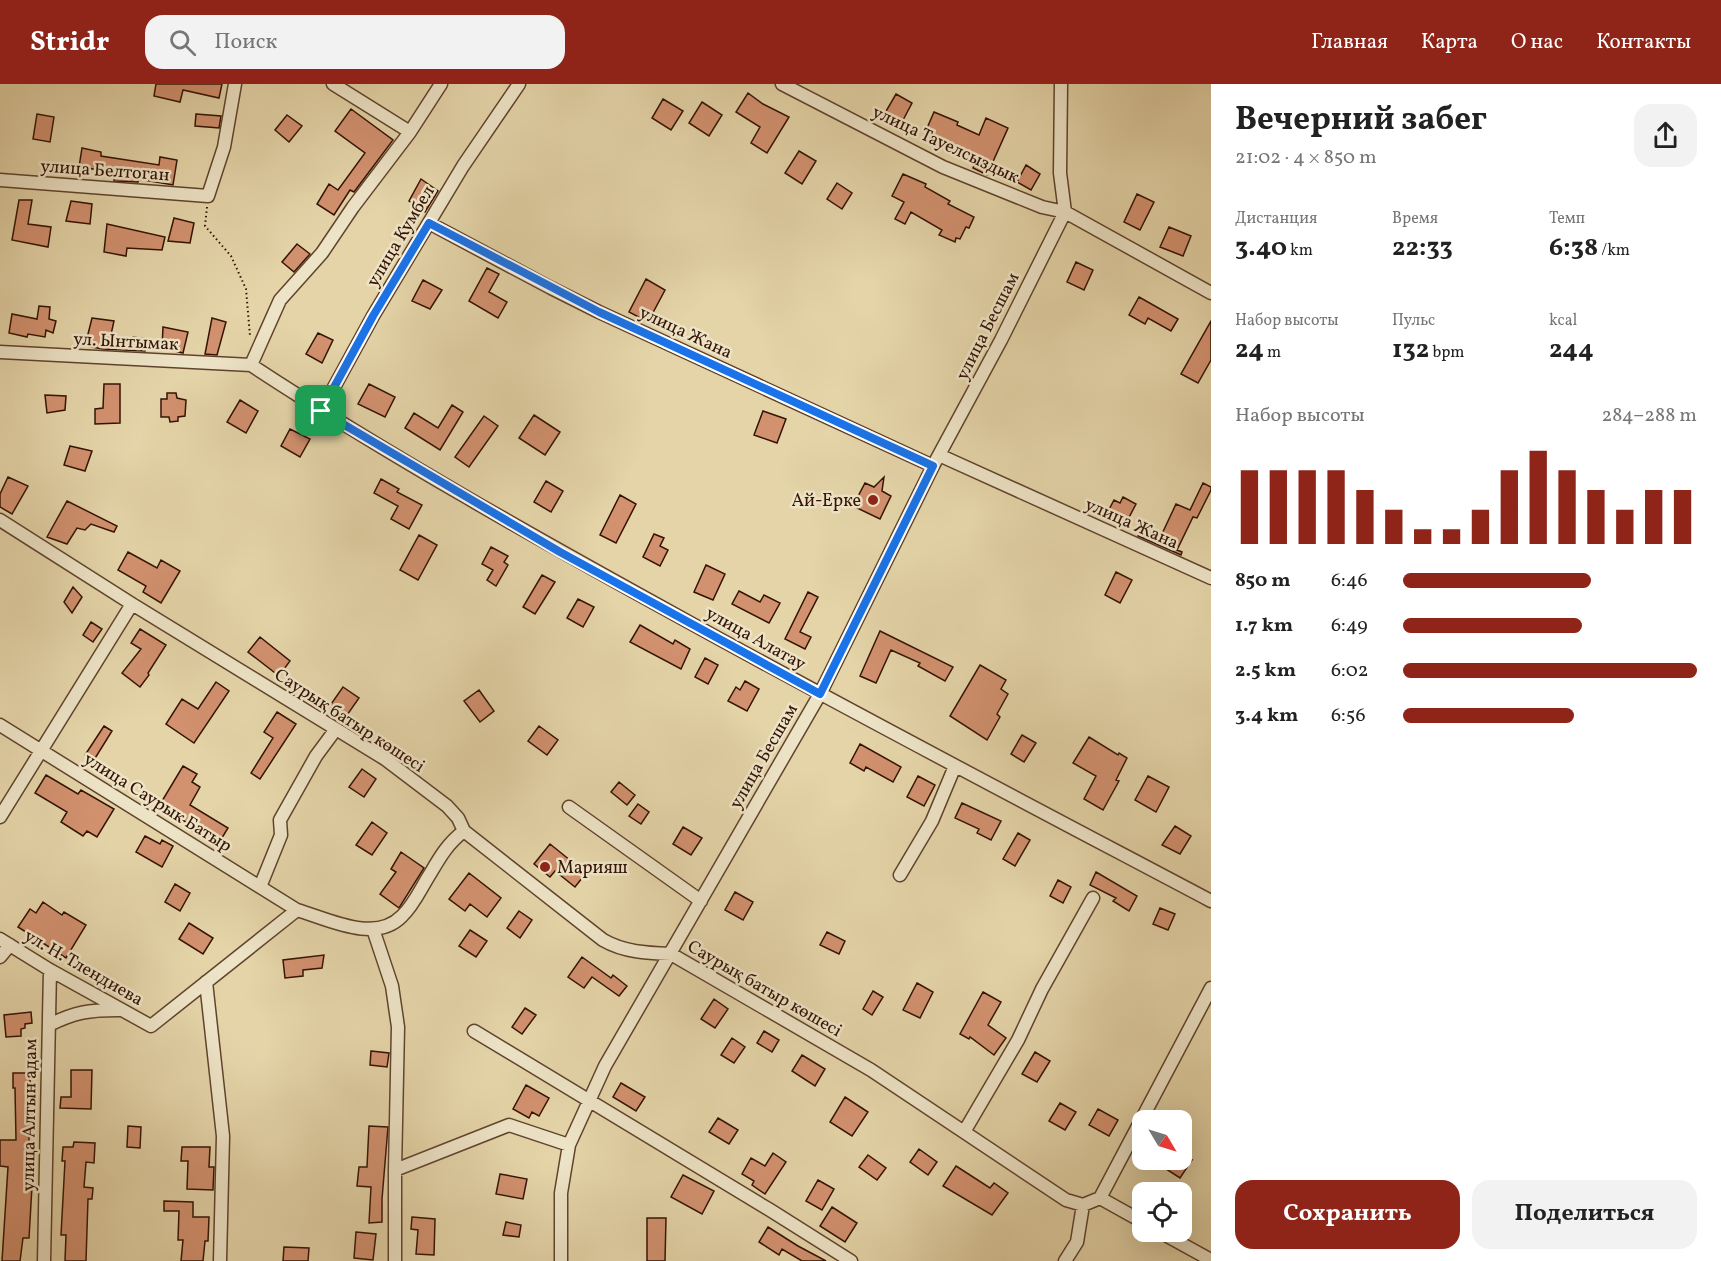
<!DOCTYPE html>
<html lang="ru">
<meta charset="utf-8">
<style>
:root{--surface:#fff;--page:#f2f2f2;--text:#222;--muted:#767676;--accent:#8f2418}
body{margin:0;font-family:Vollkorn,serif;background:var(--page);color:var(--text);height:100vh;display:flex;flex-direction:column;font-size:22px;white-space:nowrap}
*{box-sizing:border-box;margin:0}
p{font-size:20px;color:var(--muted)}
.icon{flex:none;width:33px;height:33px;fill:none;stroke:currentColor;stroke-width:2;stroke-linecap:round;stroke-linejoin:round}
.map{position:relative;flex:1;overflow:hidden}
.details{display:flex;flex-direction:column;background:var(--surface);width:510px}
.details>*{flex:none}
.needle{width:39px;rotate:128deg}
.buttons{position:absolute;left:1132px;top:1026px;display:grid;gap:12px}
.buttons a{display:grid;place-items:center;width:60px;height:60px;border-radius:12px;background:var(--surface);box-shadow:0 6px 24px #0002;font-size:30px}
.pin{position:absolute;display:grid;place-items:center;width:51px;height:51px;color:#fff;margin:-26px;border-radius:12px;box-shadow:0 3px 9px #0006}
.round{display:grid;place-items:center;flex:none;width:63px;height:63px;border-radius:18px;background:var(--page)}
.overview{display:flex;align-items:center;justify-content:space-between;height:102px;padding:0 24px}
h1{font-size:33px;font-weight:700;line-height:45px}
.stats{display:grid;grid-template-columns:repeat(3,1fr);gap:9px;height:102px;padding:6px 24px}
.stats div{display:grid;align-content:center}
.stats b{font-size:26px;font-weight:700}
.stats small{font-size:16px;font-weight:400}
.stats p{font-size:16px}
.chart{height:168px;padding:12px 24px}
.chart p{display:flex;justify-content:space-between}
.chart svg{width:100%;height:108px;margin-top:6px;stroke:var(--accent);stroke-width:6}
.action{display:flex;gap:12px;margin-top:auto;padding:12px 24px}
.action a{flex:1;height:69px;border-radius:18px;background:var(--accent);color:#fff;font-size:24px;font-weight:700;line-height:69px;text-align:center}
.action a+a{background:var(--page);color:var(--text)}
ul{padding:0 24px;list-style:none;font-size:20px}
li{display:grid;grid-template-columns:96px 72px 1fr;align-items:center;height:45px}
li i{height:15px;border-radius:8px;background:var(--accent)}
header{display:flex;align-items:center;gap:36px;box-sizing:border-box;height:84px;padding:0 30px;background:var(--accent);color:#fff}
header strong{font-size:28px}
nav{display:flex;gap:33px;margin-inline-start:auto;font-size:21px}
.search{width:420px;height:54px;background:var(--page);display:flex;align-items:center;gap:15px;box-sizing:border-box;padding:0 21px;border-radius:18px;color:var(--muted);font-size:22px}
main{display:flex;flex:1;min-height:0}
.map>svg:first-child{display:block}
.building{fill:#d2916f;stroke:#341304;stroke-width:1.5}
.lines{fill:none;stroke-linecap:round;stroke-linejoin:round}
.minor-casing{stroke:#60432d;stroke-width:15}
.path{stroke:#341304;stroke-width:2;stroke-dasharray:1.5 3;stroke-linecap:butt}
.minor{stroke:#ede3c6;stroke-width:12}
.route-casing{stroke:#fff;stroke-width:12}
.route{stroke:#1a73e8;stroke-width:8}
.poi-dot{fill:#8f2418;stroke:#ede3c6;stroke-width:2}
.labels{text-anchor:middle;stroke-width:5;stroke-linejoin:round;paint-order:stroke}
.street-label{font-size:18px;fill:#341304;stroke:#ede3c6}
.poi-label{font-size:18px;fill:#341304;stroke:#ede3c6;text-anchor:end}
</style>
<header>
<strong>Stridr</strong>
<div class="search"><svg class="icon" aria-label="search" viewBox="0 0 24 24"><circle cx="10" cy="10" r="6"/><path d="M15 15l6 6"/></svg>Поиск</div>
<nav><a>Главная</a><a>Карта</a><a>О нас</a><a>Контакты</a></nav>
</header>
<main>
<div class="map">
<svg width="1211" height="1177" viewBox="0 0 1211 1177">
<rect width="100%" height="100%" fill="#e4d4a8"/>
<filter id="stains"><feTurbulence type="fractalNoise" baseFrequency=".00333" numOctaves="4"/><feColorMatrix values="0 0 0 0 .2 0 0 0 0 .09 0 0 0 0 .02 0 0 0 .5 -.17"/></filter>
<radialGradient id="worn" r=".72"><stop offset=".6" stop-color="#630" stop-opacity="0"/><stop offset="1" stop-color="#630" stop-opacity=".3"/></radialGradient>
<path class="building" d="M156,0H222L219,14L183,6L180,18L154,12Z
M748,9L763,20L789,33L767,69L751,59L760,43L736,28Z
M896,10L912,19L902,38L885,29Z
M663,15L683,27L671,46L652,34Z
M702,18L722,31L709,52L689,39Z
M351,25L393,56L354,108L350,106L334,131L317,120L329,100L338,106L365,69L335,47Z
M934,28L958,38L957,41L979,51L986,34L1008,44L987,91L973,84L975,80L949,68L951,62L924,51Z
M37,30L54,33L50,58L33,55Z
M196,30L221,32L219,44L195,42Z
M287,31L302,42L289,58L275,46Z
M82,64L101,68V72L159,81L160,73L177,76L173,101L138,95V98L114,97L115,88L79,83Z
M799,67L816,77L802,100L785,89Z
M1026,81L1040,90L1031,106L1017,98Z
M903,90L926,100L925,103L950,117L948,120L974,133L969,144L966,143L960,155L956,154L955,158L939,151L942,146L911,128L905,140L895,135L904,118L892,112Z
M421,95L438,107L425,128L409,117Z
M837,99L852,109L842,125L827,115Z
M1137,110L1154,118L1140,146L1124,138Z
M19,116H32L28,140L51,143L48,163L12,156Z
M71,117L92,120L90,140L66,137Z
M174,134L194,139L190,159L168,157Z
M107,140L165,153L162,166L127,164L126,172L104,168Z
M1169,143L1191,152L1183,172L1160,163Z
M297,160L310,170L294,188L282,178Z
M1076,178L1093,186L1084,206L1067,198Z
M487,184L499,190L489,208L507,218L498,234L469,217Z
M646,195L665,206L648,238L629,228Z
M423,196L442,206L430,225L412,217Z
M1139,213L1178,235L1171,247L1148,234L1145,240L1129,231Z
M39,222L50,223L49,235L56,237L53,249L46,246L45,253L28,250L27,253L9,249L12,230L37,235Z
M92,234L114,237L110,255L132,258L133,253L147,255L145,267L103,265L85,262Z
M212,234L226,238L217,271L205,270Z
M1211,237V276L1198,299L1181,290Z
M163,243L188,248L183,269L162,264Z
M318,249L333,256L322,279L306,270Z
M104,300H120V339L95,340V325L103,324Z
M369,300L395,313L385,333L358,320Z
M167,309H176L177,314L186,316L185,332L178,333V337L170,338L169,333H161V315H167Z
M45,311L66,312L65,326L47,329Z
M240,316L258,327L246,349L227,338Z
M452,321L463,328L440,366L405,344L414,329L438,344Z
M763,327L786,335L777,359L754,351Z
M534,331L560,348L545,371L519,354Z
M484,332L498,342L469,383L455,373Z
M290,345L310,355L300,373L281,362Z
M70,362L92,367L85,387L64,381Z
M8,393L28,402L12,430L0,423V410Z
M884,393L882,407L891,412L880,435L853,422L865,399L874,403Z
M381,395L399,405L397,408L422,421L409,445L391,435L398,422L374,409Z
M546,397L563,407L551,428L534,418Z
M1203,399L1211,403V406L1197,434L1193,433L1177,466L1182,468L1181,471L1138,452L1142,445L1160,454L1176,420L1190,426Z
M620,411L636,420L616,459L600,451Z
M1123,413L1136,420L1124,443L1105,433L1114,416L1120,419Z
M67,417L117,442L114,448L91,440L85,446L77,444L67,460L47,453Z
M654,450L664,454L660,462L668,466L660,482L643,473Z
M419,451L437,461L418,496L400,486Z
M491,463L508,472L504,478L508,481L496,502L487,496L493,486L482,480Z
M128,468L157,484L161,476L180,487L161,519L143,508L146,502L118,486Z
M706,481L725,490L713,516L694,508Z
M1116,488L1132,496L1120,519L1105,511Z
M542,491L555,498L535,530L523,523Z
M73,503L82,513L72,529L64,518Z
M739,507L760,518L764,511L780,519L769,539L732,520Z
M808,508L818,513L800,548L811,553L805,565L785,555Z
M578,515L594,523L583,543L567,534Z
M91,538L102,545L93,558L83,551Z
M640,541L673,560L675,556L690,565L681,585L630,558Z
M140,545L166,561L148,589L149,591L140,603L122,589L141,565L131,559Z
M880,547L953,583L945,597L918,582L920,579L891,566L876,599L860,592Z
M260,553L290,577L279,592L248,568Z
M705,574L718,581L708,600L695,593Z
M980,581L1006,596L1001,605L1008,610L997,630L1000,633L987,656L950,632Z
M745,597L759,605L747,627L728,617L736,603L740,606Z
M216,598L229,607L194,659L166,640L182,615L198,625Z
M343,603L359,614L345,634L329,623Z
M479,606L494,627L480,638L464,617Z
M277,628L296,640L260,695L251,689L273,654L264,648Z
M104,642L112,647L94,676L85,671Z
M539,642L558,656L547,671L528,657Z
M1022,651L1036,659L1024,678L1011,670Z
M1089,653L1118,671L1119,669L1127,674L1116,696L1119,697L1103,726L1084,715L1096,692L1073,679Z
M860,660L901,683L893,698L866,683L864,687L850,679Z
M183,682L197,690L192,698L200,703L190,721L228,744L217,762L189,745L191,741L159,722Z
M362,685L376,695L364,713L349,703Z
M46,691L78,710L81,706L114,725L97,753L87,747L83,752L61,738L67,728L35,709Z
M918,692L935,701L924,722L907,713Z
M1148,692L1169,703L1156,728L1135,716Z
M619,698L635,711L627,721L611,708Z
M962,719L1001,737L991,756L977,749L979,745L955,734Z
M638,720L649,728L641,740L629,732Z
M372,738L387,749L372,771L356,761Z
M1175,742L1191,752L1180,770L1162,761Z
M683,743L702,754L691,771L673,760Z
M1018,749L1030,756L1015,782L1003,775Z
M145,752L160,760L162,756L173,762L162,783L136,768Z
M550,760L586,789L575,803L555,787L550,793L534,780Z
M401,768L424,784L399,824L380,810L396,788L391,785Z
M1096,788L1137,812L1129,827L1113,817L1116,814L1090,801Z
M469,789L501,814L487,833L470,820L465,827L449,815Z
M1058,796L1071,803L1063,819L1050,812Z
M175,800L190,809L180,827L165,818Z
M735,808L753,818L743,836L725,826Z
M43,818L62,831L64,828L86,841L66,874L18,843L30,825L36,829Z
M1160,824L1175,830L1168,846L1153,840Z
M519,827L532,836L520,854L507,844Z
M189,839L213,854L203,870L179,855Z
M470,846L487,857L476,873L459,862Z
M827,848L845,857L839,870L820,861Z
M324,871L322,884L303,886V892L285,894L283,876Z
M582,873L611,894L613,891L627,902L619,912L592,893L584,904L568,893Z
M917,899L933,908L920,934L903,926Z
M873,907L883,913L872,931L863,925Z
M983,908L1001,918L988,941L1006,954L994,971L970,953L969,955L960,950Z
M714,915L728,925L715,944L701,935Z
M525,924L536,931L522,950L512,943Z
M31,928L32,939L25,940V944L21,945V952L6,953L4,931Z
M764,947L779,956L772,968L757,959Z
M732,954L745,963L734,979L721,971Z
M371,967L389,969L387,983L370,981Z
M1035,968L1050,977L1037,998L1022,990Z
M802,971L825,985L815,1002L792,987Z
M71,986H92L91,1025L60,1024L61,1013H71Z
M13,989H30V1005H34L35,1050H29V1085H33L29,1154H23L20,1177H2L8,1083L0,1082V1056H16L15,1004H13Z
M621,999L645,1013L636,1027L613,1013Z
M526,1001L549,1014L539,1032L532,1028L529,1034L513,1025Z
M845,1013L868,1028L852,1052L830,1038Z
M1060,1019L1076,1028L1065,1046L1049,1037Z
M1098,1025L1118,1036L1109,1052L1089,1041Z
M718,1034L738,1046L729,1060L709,1048Z
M128,1042L141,1043L140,1064L127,1063Z
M369,1042L388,1043L382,1115V1138L369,1139L371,1103L357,1102L359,1083H367Z
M74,1058L95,1059L94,1079L86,1078L84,1103L93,1104L92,1115H88L86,1177H65L66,1151H61L65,1077H62L63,1063H73Z
M182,1063H210L209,1083H214L213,1106L187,1105L188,1077H181Z
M919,1065L937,1078L928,1091L910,1078Z
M773,1069L786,1078L765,1110L752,1101L754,1097L742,1090L751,1074L765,1082Z
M868,1071L886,1084L877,1096L859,1083Z
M1167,1076H1192L1180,1094L1163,1083Z
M956,1082L990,1104L994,1099L1008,1109L992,1131L943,1102Z
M500,1090L527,1095L523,1115L496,1110Z
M683,1091L714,1107L702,1130L671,1113Z
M818,1096L834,1105L822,1126L806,1117Z
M164,1117L193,1118V1133H209L208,1157H205L203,1177H181L183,1156H178L179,1127H164Z
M832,1123L857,1139L845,1158L820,1142Z
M412,1133L435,1135L434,1171L416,1170L418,1146L411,1145Z
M647,1134H666L665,1177H647Z
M506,1138L521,1141L519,1153L503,1151Z
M768,1143L798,1162L826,1177H802L782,1165L779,1171L759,1158Z
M356,1148L376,1150L373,1176L354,1174Z
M284,1163L309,1164L308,1177H283Z"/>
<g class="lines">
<defs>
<path id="minor" d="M333,0L410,48
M782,0L943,83L1042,123L1065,128L1211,209
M1061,0L1060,89L1065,128
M0,96L208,112L224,63L235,0
M429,139L551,204L599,228L933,382
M0,268L251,281
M251,281C391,373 538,455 685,536C859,632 1035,724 1211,817
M251,281L280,216L322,169L353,123L410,48L441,0
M321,327L373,232L463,82L519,0
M939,371L1211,494
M0,436L132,520L385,675L447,722L458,734L464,747L603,856C624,868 646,869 671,870L871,986L1066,1116L1083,1121L1100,1114
M0,641L297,826
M569,723L701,817
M0,733L132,520
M900,791L932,737L955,682
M260,803L281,751L280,736L316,672L336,645
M373,845L392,902L398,943L395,1086V1177
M0,855L50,886L151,942L297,826C328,835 375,860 402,832C414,821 421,804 430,790C440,773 448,759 464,747
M0,873L10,861
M206,898L223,1052L220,1177
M49,941C75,928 89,926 118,926
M474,947L770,1126L851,1177
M964,1048L1018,956L1042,905L1093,814
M395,1086L509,1041L569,1061
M1100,1114L1211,904
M1100,1114L1143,1138
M1160,1148L1211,1176
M44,1177L50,886
M561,1177V1109L569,1061L605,982L820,610L933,382L1001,256L1065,128
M1065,1177L1077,1158L1083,1121"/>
</defs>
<use href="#minor" class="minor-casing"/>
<path class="path" d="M207,123L205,142L231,172L246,205L250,252"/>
<use href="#minor" class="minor"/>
</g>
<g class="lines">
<defs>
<path id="route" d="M429,139L599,228L933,382L820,610L560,468L321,327L373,232Z"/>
</defs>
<use href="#route" class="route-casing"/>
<use href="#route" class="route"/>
</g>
<g class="poi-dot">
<circle cx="873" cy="416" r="6"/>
<circle cx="545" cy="783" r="6"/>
</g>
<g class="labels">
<g class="street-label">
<text transform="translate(946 60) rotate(25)" y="6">улица Тауелсыздык</text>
<text transform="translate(105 86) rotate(4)" y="6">улица Белтоган</text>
<text transform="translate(400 152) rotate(-59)" y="6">улица Кумбел</text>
<text transform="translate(987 242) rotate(-63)" y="6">улица Бесшам</text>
<text transform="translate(686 248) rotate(25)" y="6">улица Жана</text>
<text transform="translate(126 257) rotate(3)" y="6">ул. Ынтымак</text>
<text transform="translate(1132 439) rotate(24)" y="6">улица Жана</text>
<text transform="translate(756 554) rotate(29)" y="6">улица Алатау</text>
<text transform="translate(350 636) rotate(33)" y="6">Саурық батыр көшесі</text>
<text transform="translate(763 672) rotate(-60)" y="6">улица Бесшам</text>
<text transform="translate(158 718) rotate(32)" y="6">улица Саурык Батыр</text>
<text transform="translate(84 883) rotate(30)" y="6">ул. Н. Тлендиева</text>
<text transform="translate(765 904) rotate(30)" y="6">Саурық батыр көшесі</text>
<text transform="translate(29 1031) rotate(-89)" y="6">улица Алтын адам</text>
</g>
<g class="poi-label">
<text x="861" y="422">Ай-Ерке</text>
<text x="557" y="789" text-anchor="start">Марияш</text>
</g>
</g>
<rect width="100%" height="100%" filter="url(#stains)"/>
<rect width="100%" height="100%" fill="url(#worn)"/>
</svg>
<div class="buttons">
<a><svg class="needle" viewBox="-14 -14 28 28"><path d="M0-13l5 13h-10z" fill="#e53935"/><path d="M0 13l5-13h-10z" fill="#767676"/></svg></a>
<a><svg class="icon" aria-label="locate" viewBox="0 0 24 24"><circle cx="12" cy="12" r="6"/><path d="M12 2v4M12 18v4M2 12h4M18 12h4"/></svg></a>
</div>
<div class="pin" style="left:321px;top:327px;background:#1e9e55"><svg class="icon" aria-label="arrive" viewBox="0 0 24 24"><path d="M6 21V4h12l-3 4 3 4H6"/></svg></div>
</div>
<section class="details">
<div class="overview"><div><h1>Вечерний забег</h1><p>21:02 · 4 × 850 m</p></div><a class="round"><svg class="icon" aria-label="share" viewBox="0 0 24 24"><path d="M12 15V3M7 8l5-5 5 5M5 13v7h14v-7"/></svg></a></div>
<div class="stats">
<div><p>Дистанция</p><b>3.40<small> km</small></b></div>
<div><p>Время</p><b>22:33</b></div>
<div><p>Темп</p><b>6:38<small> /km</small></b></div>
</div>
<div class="stats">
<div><p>Набор высоты</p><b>24<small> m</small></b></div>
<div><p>Пульс</p><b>132<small> bpm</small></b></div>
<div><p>kcal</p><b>244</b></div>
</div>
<div class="chart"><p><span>Набор высоты</span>284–288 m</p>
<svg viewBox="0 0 160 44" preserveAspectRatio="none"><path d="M5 44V14M15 44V14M25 44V14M35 44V14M45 44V22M55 44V30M65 44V38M75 44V38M85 44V30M95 44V14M105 44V6M115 44V14M125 44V22M135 44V30M145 44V22M155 44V22"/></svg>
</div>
<ul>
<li><b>850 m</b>6:46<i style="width:64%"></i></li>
<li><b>1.7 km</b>6:49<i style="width:61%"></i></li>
<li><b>2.5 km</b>6:02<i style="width:100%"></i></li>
<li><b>3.4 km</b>6:56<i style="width:58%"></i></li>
</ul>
<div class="action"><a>Сохранить</a><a>Поделиться</a></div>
</section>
</main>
